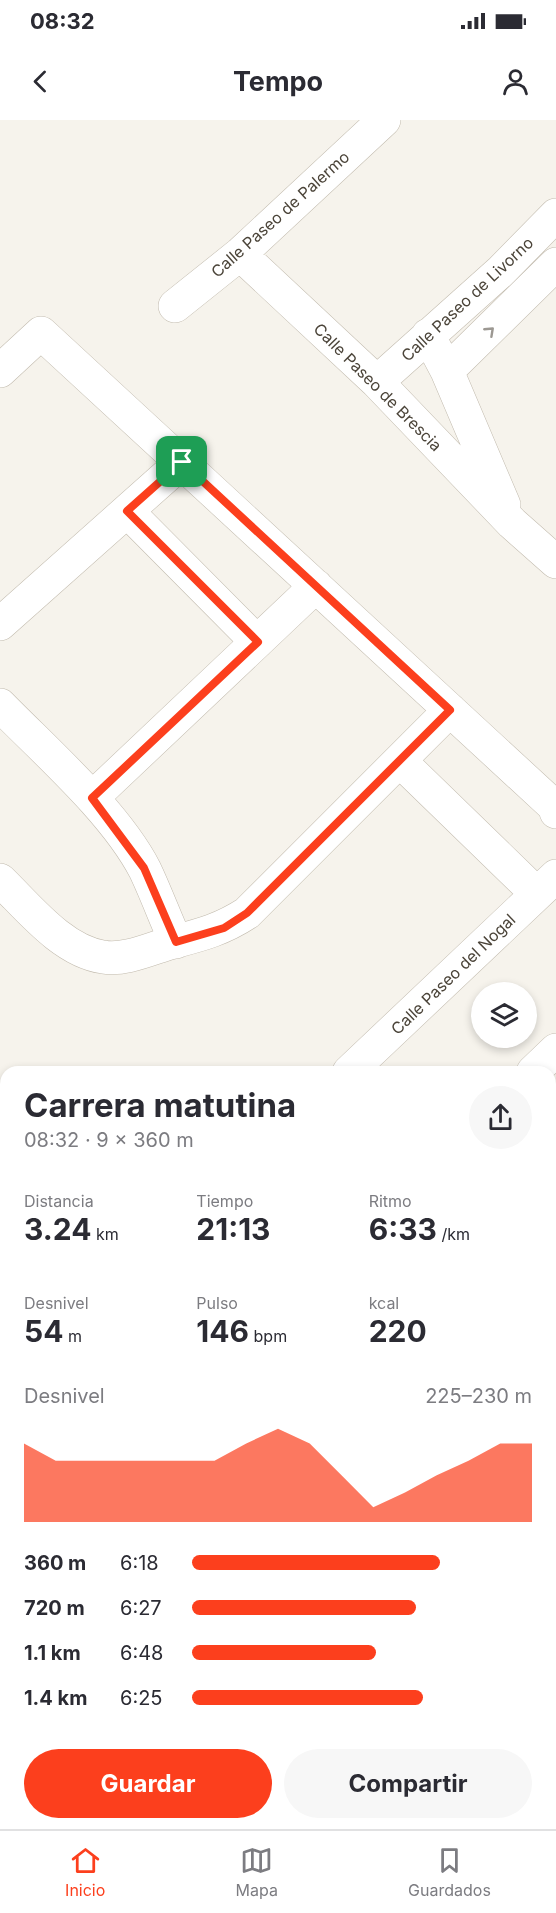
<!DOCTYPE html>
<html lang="es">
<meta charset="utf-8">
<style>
:root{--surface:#fff;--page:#f7f7f7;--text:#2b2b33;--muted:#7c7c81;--line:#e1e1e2;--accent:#fc3f1d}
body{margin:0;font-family:Inter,sans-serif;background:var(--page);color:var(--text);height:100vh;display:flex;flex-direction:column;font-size:22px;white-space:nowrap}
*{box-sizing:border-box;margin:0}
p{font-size:20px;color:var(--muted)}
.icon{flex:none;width:33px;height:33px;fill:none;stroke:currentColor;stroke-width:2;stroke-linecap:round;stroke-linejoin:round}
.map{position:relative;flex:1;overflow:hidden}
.details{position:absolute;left:0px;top:946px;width:556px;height:764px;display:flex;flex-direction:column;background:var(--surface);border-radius:18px 18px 0 0;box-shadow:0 3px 9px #0003}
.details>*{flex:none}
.fabs{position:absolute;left:471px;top:862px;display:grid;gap:12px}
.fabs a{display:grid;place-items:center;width:66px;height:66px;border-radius:50%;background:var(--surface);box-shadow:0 3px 9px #0003;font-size:30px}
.pin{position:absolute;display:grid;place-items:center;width:51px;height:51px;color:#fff;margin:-26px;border-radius:12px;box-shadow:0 3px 9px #0006}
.round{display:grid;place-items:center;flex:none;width:63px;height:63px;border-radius:32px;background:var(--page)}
.head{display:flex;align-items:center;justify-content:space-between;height:102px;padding:0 24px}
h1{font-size:33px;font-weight:700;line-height:45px}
.stats{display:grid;grid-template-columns:repeat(3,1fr);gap:9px;height:102px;padding:6px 24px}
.stats div{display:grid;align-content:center}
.stats b{font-size:30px;font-weight:700}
.stats small{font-size:16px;font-weight:400}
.stats p{font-size:16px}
.chart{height:168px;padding:12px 24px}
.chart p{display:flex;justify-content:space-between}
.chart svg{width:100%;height:108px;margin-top:6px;fill:var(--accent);opacity:.7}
.cta{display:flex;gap:12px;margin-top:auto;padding:12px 24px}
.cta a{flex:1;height:69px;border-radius:36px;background:var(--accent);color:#fff;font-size:24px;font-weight:700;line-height:69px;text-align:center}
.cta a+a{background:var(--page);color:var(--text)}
ul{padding:0 24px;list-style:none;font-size:20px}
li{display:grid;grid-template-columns:96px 72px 1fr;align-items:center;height:45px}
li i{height:15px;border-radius:8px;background:var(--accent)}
.status{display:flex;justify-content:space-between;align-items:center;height:42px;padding:0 30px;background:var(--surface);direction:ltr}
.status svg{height:16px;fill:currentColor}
header{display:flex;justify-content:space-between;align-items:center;height:78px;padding:0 24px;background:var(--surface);font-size:27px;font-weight:700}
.dock{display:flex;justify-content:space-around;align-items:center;height:84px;border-top:2px solid var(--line);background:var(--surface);font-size:16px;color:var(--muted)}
.dock a{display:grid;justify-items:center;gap:3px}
.dock .selected{color:var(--accent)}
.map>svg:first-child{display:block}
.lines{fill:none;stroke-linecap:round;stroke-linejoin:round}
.minor-casing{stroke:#c2bbae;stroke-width:34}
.minor{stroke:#fff;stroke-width:33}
.oneway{stroke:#9c9892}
.route-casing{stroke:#fff;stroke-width:12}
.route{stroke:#fc3f1d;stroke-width:8}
.labels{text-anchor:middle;stroke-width:4.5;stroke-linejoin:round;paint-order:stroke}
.street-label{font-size:16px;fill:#4b4439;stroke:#fff}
</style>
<div class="status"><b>08:32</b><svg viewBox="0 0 49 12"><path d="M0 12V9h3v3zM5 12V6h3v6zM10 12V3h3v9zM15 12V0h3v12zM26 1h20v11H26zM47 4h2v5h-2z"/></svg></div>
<header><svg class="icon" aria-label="back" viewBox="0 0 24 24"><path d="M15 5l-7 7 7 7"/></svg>Tempo<svg class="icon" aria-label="person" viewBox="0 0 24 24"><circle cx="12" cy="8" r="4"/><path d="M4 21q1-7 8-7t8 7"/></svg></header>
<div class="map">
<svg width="556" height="1709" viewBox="0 0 556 1709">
<rect width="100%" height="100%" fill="#f6f3ec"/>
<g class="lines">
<defs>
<path id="minor" d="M240,134L377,262L512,403L556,442
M175,186L240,134L384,0
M428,215L447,251L504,385
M0,251L41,213L555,687L556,692
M447,251L556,144
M377,262L501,151L556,95
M127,391L257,522
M0,504L182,342
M0,585C46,632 115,692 145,750C156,773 165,798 176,822
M400,641L537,774
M92,678L316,466
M0,760C28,787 62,831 103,837C124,841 150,829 170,823C200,815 221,810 247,793L450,590
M349,952L556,756
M533,952L556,930
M550,1009L556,1004
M0,1018L6,1021
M0,1050L6,1054
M550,1075L556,1080
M550,1158L556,1159
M0,1177L6,1179
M0,1224C9,1249 5,1283 0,1309
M550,1314L556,1315
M0,1346L6,1348
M550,1590H556
M145,1709V1704"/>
</defs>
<use href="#minor" class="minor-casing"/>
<use href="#minor" class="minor"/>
</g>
<defs><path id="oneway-chevron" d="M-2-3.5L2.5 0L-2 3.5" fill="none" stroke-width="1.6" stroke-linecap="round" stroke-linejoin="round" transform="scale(1.5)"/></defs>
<use class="oneway" href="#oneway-chevron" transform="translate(490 211) rotate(-43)"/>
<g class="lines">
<defs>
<path id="route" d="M182,342L450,590L247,793L224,808L176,822L144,748L92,678L258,522L127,391Z"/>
</defs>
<use href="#route" class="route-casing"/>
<use href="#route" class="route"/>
</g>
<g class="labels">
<g class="street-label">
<text transform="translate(280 94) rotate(-42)" y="6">Calle Paseo de Palermo</text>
<text transform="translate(467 179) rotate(-43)" y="6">Calle Paseo de Livorno</text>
<text transform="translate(378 267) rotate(45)" y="6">Calle Paseo de Brescia</text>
<text transform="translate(453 854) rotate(-44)" y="6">Calle Paseo del Nogal</text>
</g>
</g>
</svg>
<div class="fabs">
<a><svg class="icon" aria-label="layers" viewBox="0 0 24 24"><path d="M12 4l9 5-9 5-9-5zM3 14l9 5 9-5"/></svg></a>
</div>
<div class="pin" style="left:182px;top:342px;background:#1e9e55"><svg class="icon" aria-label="arrive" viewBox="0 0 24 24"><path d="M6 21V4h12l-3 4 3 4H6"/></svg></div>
<section class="details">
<div class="head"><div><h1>Carrera matutina</h1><p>08:32 · 9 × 360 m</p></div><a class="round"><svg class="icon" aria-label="share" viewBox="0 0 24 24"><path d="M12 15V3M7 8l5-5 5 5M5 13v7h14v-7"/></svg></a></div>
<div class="stats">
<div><p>Distancia</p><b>3.24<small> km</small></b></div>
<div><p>Tiempo</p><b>21:13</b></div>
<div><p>Ritmo</p><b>6:33<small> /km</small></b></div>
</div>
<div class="stats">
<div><p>Desnivel</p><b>54<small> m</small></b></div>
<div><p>Pulso</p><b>146<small> bpm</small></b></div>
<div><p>kcal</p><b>220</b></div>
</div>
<div class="chart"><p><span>Desnivel</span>225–230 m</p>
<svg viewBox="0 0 160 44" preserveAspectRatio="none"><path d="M0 44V12L10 19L20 19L30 19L40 19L50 19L60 19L70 12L80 6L90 12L100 25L110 38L120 32L130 25L140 19L150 12L160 12V44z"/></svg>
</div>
<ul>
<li><b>360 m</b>6:18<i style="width:73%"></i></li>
<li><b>720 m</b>6:27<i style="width:66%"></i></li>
<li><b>1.1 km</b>6:48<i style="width:54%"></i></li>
<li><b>1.4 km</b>6:25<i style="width:68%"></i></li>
</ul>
<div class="cta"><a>Guardar</a><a>Compartir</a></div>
</section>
</div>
<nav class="dock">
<a class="selected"><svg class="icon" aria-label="home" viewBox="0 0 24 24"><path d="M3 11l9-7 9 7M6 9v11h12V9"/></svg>Inicio</a>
<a><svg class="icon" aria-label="map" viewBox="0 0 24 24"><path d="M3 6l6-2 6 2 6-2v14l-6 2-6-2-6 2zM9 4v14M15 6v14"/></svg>Mapa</a>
<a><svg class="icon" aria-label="saved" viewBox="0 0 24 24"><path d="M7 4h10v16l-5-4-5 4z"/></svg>Guardados</a>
</nav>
